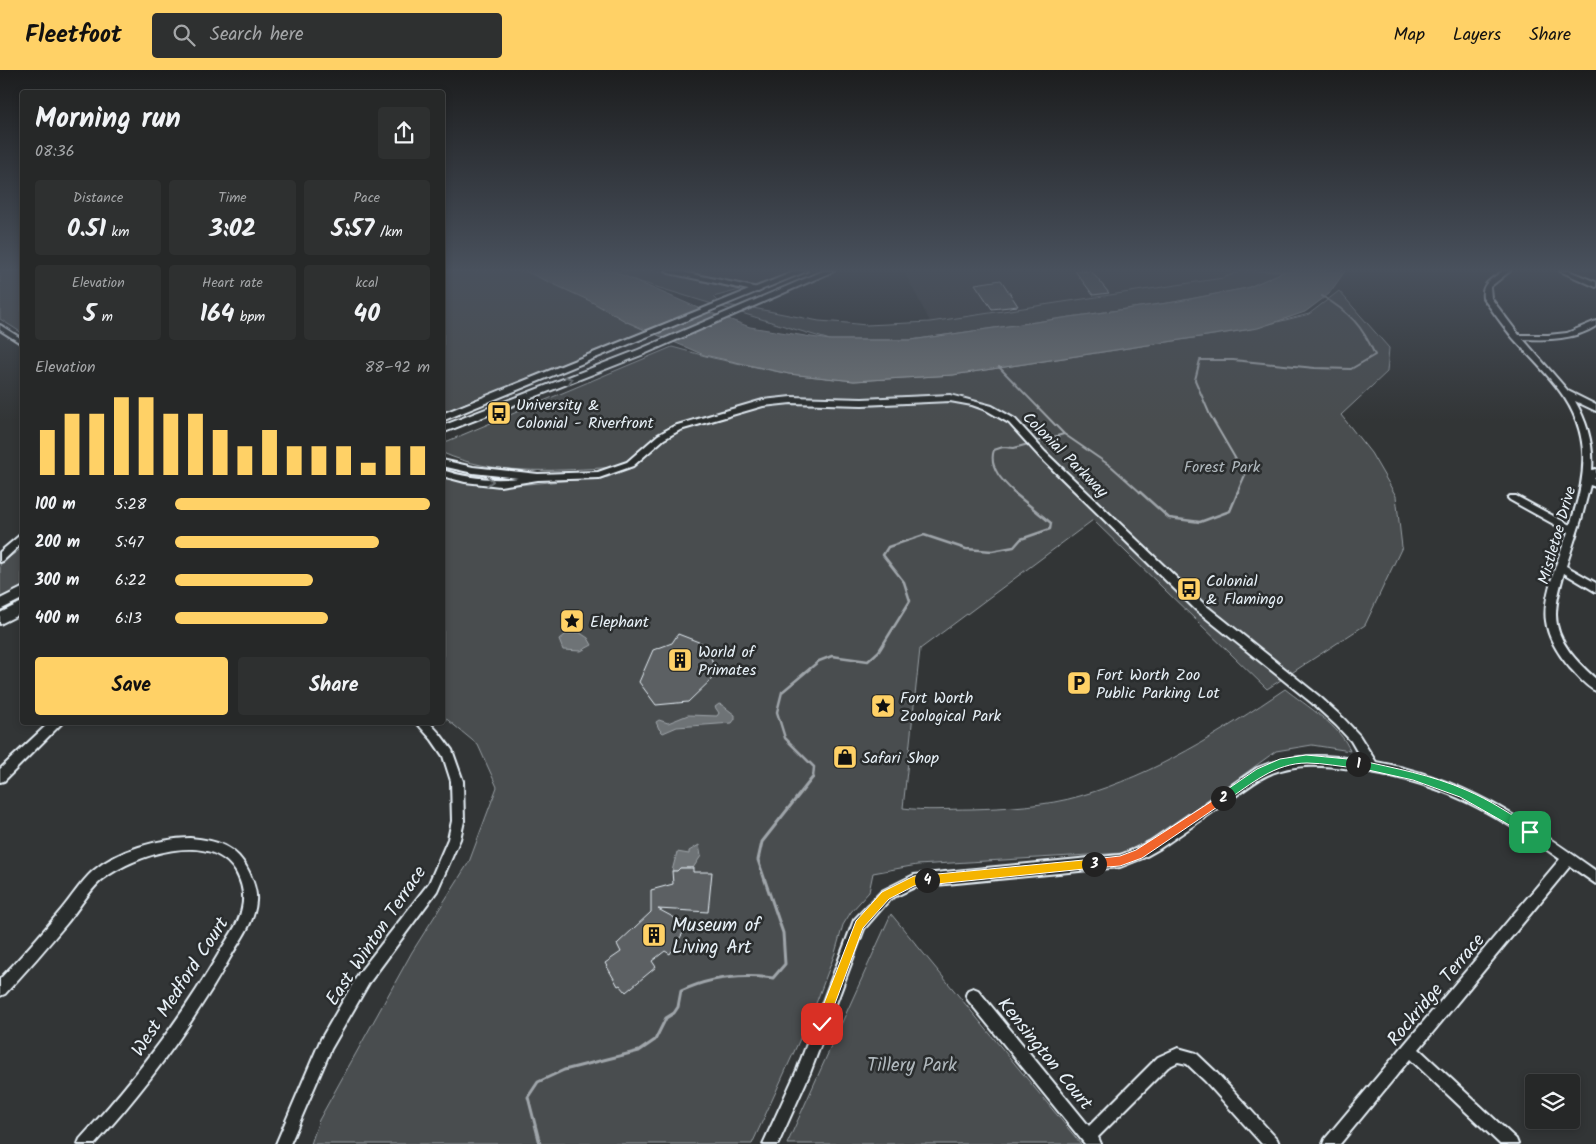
<!DOCTYPE html>
<meta charset="utf-8">
<style>
:root{--surface:#262828;--page:#2e3030;--text:#f1f3f6;--muted:#a4a6a8;--line:#424445;--accent:#ffd166}
body{margin:0;font-family:Kalam,sans-serif;background:var(--page);color:var(--text);height:100vh;display:flex;flex-direction:column;font-size:19px;white-space:nowrap}
*{box-sizing:border-box;margin:0}
p{font-size:16px;color:var(--muted)}
.icon{flex:none;width:28px;height:28px;fill:none;stroke:currentColor;stroke-width:2;stroke-linecap:round;stroke-linejoin:round}
.map{position:relative;flex:1;overflow:hidden}
.details{position:absolute;left:20px;top:20px;width:425px;height:635px;display:flex;flex-direction:column;background:var(--surface);border-radius:5px;box-shadow:0 2px 8px #0003,0 0 0 1px var(--line)}
.details>*{flex:none}
.tools{position:absolute;left:1525px;top:1004px;display:grid;gap:10px}
.tools a{display:grid;place-items:center;width:55px;height:55px;border-radius:5px;background:var(--surface);box-shadow:0 2px 8px #0003,0 0 0 1px var(--line);font-size:25px}
.pin{position:absolute;display:grid;place-items:center;width:42px;height:42px;color:#fff;margin:-21px;border-radius:10px;box-shadow:0 2px 8px #0006}
.km{position:absolute;width:25px;height:25px;margin:-12px;border-radius:50%;background:#222;color:#fff;font-size:14px;line-height:25px;text-align:center}
.round{display:grid;place-items:center;flex:none;width:52px;height:52px;border-radius:5px;background:var(--page)}
.head{display:flex;align-items:center;justify-content:space-between;height:85px;padding:0 15px}
h1{font-size:28px;font-weight:700;line-height:38px}
.stats{display:grid;grid-template-columns:repeat(3,1fr);gap:8px;height:85px;padding:5px 15px}
.stats div{display:grid;align-content:center;border-radius:5px;background:var(--page);text-align:center}
.stats b{font-size:25px;font-weight:700}
.stats small{font-size:14px;font-weight:400}
.stats p{font-size:14px}
.chart{height:140px;padding:10px 15px}
.chart p{display:flex;justify-content:space-between}
.chart svg{width:100%;height:90px;margin-top:5px;stroke:var(--accent);stroke-width:6}
.cta{display:flex;gap:10px;margin-top:auto;padding:10px 15px}
.cta a{flex:1;height:58px;border-radius:5px;background:var(--accent);color:#111;font-size:20px;font-weight:700;line-height:58px;text-align:center}
.cta a+a{background:var(--page);color:var(--text)}
ul{padding:0 15px;list-style:none;font-size:16px}
li{display:grid;grid-template-columns:80px 60px 1fr;align-items:center;height:38px}
li i{height:12px;border-radius:6px;background:var(--accent)}
header{display:flex;align-items:center;gap:30px;box-sizing:border-box;height:70px;padding:0 25px;background:var(--accent);color:#111}
header strong{font-size:24px}
nav{display:flex;gap:28px;margin-inline-start:auto;font-size:18px}
.search{width:350px;height:45px;background:var(--page);display:flex;align-items:center;gap:12px;box-sizing:border-box;padding:0 18px;border-radius:5px;color:var(--muted);font-size:19px}
.map>svg:first-child{display:block}
.built{fill:#3f4244}
.green{fill:#494d4f;stroke:#989fa4}
.water{fill:#6e7376;stroke:#9fa5aa}
.lines{fill:none;stroke-linecap:round;stroke-linejoin:round}
.stream-far2{stroke:#9fa5aa;stroke-width:2}
.stream-far1{stroke:#9fa5aa;stroke-width:2.5}
.stream{stroke:#9fa5aa;stroke-width:3}
.building{fill:#5c6063;stroke:#e8f1f8}
.minor-casing{stroke:#e8f1f8;stroke-width:4}
.major-casing{stroke:#e8f1f8;stroke-width:4}
.minor{fill:#2a2d2e;fill-rule:evenodd}
.major{fill:#2a2d2e;fill-rule:evenodd}
.oneway{stroke:#6c7275}
.split-1{fill:#22a559;stroke:#fff}
.split-2{fill:#22a559;stroke:#fff}
.split-3{fill:#f0652b;stroke:#fff}
.split-4{fill:#f5b400;stroke:#fff}
.split-5{fill:#f5b400;stroke:#fff}
.labels{text-anchor:middle;stroke-width:5;stroke-linejoin:round;paint-order:stroke}
.poi-label{font-size:16px;fill:#e8f1f8;stroke:#2a2d2e;text-anchor:start}
.street-label{font-size:16px;fill:#e8f1f8;stroke:#2a2d2e}
.park-label{font-size:16px;fill:#b0b8bd;stroke:#2a2d2e}
.near-poi-label{font-size:19px;fill:#e8f1f8;stroke:#2a2d2e;text-anchor:start}
.near-street-label{font-size:19px;fill:#e8f1f8;stroke:#2a2d2e}
.near-park-label{font-size:19px;fill:#b0b8bd;stroke:#2a2d2e}
</style>
<header>
<strong>Fleetfoot</strong>
<div class="search"><svg class="icon" aria-label="search" viewBox="0 0 24 24"><circle cx="10" cy="10" r="6"/><path d="M15 15l6 6"/></svg>Search here</div>
<nav><a>Map</a><a>Layers</a><a>Share</a></nav>
</header>
<div class="map">
<svg width="1596" height="1074" viewBox="0 0 1596 1074">
<rect width="100%" height="100%" fill="#323536"/>
<filter id="ink" filterUnits="userSpaceOnUse"><feTurbulence type="fractalNoise" baseFrequency=".02" numOctaves="2"/><feDisplacementMap in="SourceGraphic" scale="10" xChannelSelector="R" yChannelSelector="G"/><feConvolveMatrix kernelMatrix="1 2 1 2 8 2 1 2 1" color-interpolation-filters="sRGB"/></filter>
<g filter="url(#ink)">
<path class="built" d="M684,201H787L754,216L700,206Z
M904,201H1241L1223,208L930,252Z"/>
<path class="green" d="M0,201H22V263L0,249Z
M443,201H525L591,230L627,252L649,262L443,342Z
M604,201H657L740,220L713,227L721,235L753,238L819,251L847,253L866,255L930,252L1223,208L1241,201H1285L1247,218L1174,232L911,270H830Z
M1339,221L1389,278L1387,302L1341,345L1371,383L1396,426L1402,477L1365,555L1267,619L1093,450L920,579L903,738C925,741 948,739 971,739C1005,738 1047,736 1080,726C1156,704 1220,663 1285,619C1305,635 1342,657 1350,681L1312,675L1276,681L1163,763L1123,783L917,795L873,803L869,822L851,842L843,855L835,883L815,936L752,1074H311L319,1050L412,882L469,792L497,717L478,675L443,646V408L475,414L516,415L608,407L633,395C623,395 613,398 602,398C550,401 492,405 443,383V373L672,277L713,288L789,304L854,311L953,305L1246,260L1309,244Z
M22,478V518L0,530V494Z
M891,844L1081,1074H787Z"/>
<path class="water" d="M525,201H613L698,238L750,257L830,270H911L1174,232L1247,218L1285,201H1345L1329,224L1305,242L1258,258L953,305L854,311L789,304L704,285L627,252L590,231Z
M579,562L588,568L592,575L581,581L563,580L559,570L566,564Z
M719,634L722,635L735,645V649L732,653L677,657L663,663L659,659L656,652L659,650L668,653L688,645L717,646L719,643L715,637Z
M699,775L701,786L693,798H680L677,801H672L677,782L689,784V781Z"/>
<g class="lines">
<path class="stream-far2" d="M999,297L1064,364L1014,378L1003,377L994,380C988,397 1003,412 1015,423
M1064,364L1112,397L1141,423
M1237,423L1245,405L1210,345L1195,310L1200,290H1233L1315,298L1351,299L1375,285C1362,255 1350,243 1322,226"/>
<path class="stream-far1" d="M1140,422L1169,448L1200,452L1230,441L1238,422
M813,708L814,697L785,668L777,642L782,622L819,591L832,586L868,591L879,581L910,531L904,512L883,485L888,477L924,465L966,479L992,481L1014,477L1021,469L1050,459L1051,453L1013,422"/>
<path class="stream" d="M540,1074L528,1027L538,1012L564,1000L639,981L655,970L666,948L674,943L678,937L681,921C710,907 741,904 773,908L785,894L783,863L758,790L762,772L813,707"/>
</g>
<path class="building" d="M1075,201H1091L1109,223L1093,225Z
M1001,210L1018,236L992,239L975,214Z
M678,564L709,576L715,606L688,632L656,635L639,612L653,580L672,573Z
M680,798H693V802H712L708,842L658,839L688,855L670,884L665,881L652,891L656,897L626,922L620,915L618,916L605,893L621,882L617,874L651,842V820L673,814L672,801H677Z"/>
<g class="lines">
<defs>
<path id="minor" d="M666,201H678L758,218L762,220L758,222L669,203Z
M1503,201H1510L1490,217L1491,228L1519,265H1548L1567,263L1596,251V256C1574,270 1549,270 1523,269L1568,321L1596,335V341L1575,331C1587,352 1594,375 1592,400L1596,399V407L1594,409L1596,410V417L1590,415L1581,450L1566,496L1596,513V522L1564,503C1560,517 1556,531 1556,545C1556,572 1578,593 1596,609V621C1586,617 1577,605 1570,598C1559,585 1548,568 1546,551C1542,528 1560,485 1568,462L1510,430L1508,428L1510,426H1516L1570,455C1587,406 1592,363 1559,320C1545,301 1528,285 1513,268C1503,256 1493,241 1483,228C1481,213 1492,209 1503,201Z
M1560,201H1569L1596,212V217Z
M0,255L22,269V274L0,260Z
M950,325L992,336L1015,349L1045,382L1204,534L1320,627L1344,649L1359,665L1376,692C1462,707 1526,751 1596,801V814L1570,796L1419,979L1516,1069L1518,1074H1500L1410,989L1340,1074H1323L1325,1069L1560,789C1490,739 1437,710 1351,699C1324,695 1297,693 1272,703C1258,708 1246,719 1234,727C1209,745 1184,762 1159,779L1143,788L1120,797L915,817L890,829L864,859L810,1003L778,1074H763L797,1000L854,850L882,821L914,805L1120,785L1135,779L1151,771L1257,698C1296,683 1322,684 1362,690L1351,671L1336,655L1312,633L1196,540L1039,386L1009,353L986,340L972,335L950,331L862,335L791,333L763,336L680,360L664,369L633,396L599,408L538,410L500,416L465,412L442,406V400C467,408 492,411 518,408L473,403L442,396V390L473,397L538,404L598,402L627,392L658,365L674,356L763,330L791,327L862,329Z
M22,465V473L3,491L0,492V482L19,466Z
M50,652H63L4,711L0,712V699Z
M416,652H429L440,664L452,680L463,711L464,751L460,769L437,821L369,913L331,979L290,1074H276L321,969L359,903L429,813L448,769L452,751L451,711L443,686L432,670Z
M190,768C216,770 237,776 249,802C253,811 257,821 256,831C255,851 241,869 231,886C193,954 148,1016 95,1074H78L80,1069C132,1012 179,952 218,885C226,870 239,855 242,838C245,825 242,813 236,802C210,759 135,785 103,809C91,818 77,841 67,853C47,877 26,901 5,924L0,926V909C21,887 41,864 61,840C71,828 81,812 93,801C118,780 158,769 190,768Z
M973,918L978,920L1089,1056L1158,987L1178,978L1196,983L1215,1001L1277,1069L1279,1074H1262L1205,1011L1187,994L1178,992L1168,997L1098,1067L1101,1074H1085L968,930L966,925L968,920Z"/>
<path id="major" d="M796,201H807L442,351V344Z
M823,201H834L644,284L442,363V356L638,280Z
M22,518V529L0,540V529Z
M22,532V543L0,554V543Z"/>
</defs>
<use href="#minor" class="minor-casing"/>
<use href="#major" class="major-casing"/>
<use href="#minor" class="minor"/>
<use href="#major" class="major"/>
</g>
<defs><path id="oneway-chevron" d="M-2-3.5L2.5 0L-2 3.5" fill="none" stroke-width="1.6" stroke-linecap="round" stroke-linejoin="round" transform="scale(1.25)"/></defs>
<g class="oneway">
<use href="#oneway-chevron" transform="translate(569 310) rotate(-21)"/>
<use href="#oneway-chevron" transform="translate(490 411) rotate(2)"/>
</g>
</g>
<linearGradient id="sky" x2="0" y2="1"><stop stop-color="#1c1d1e"/><stop offset="0.57" stop-color="#49515d"/><stop offset="1" stop-color="#49515d" stop-opacity="0"/></linearGradient>
<rect width="1596" height="351" fill="url(#sky)"/>
<path class="split-1" d="M1358,690C1394,698 1432,705 1466,720C1490,730 1512,745 1534,759L1535,762L1534,765H1527L1460,727L1413,710L1355,697L1353,694Z"/>
<path class="split-2" d="M1306,685L1358,690L1362,694L1358,698C1341,697 1324,693 1307,693C1275,693 1251,714 1226,731H1219V725L1257,699L1280,689Z"/>
<path class="split-3" d="M1223,724L1226,725V731L1142,788L1120,796L1094,798L1090,797L1089,794L1094,789L1120,786L1136,780Z"/>
<path class="split-4" d="M1094,789L1099,794L1094,798L927,815L922,810L927,805Z"/>
<path class="split-5" d="M927,805L931,806V813L914,816L889,829L863,858L826,958L822,959L818,958L816,954L856,851L882,822L914,806Z"/>
<defs>
<symbol id="bus-square" viewBox="-11 -11 22 22"><rect x="-9" y="-9" width="18" height="18" rx="4" fill="#ffd166" stroke="#2a2d2e"/><path d="M-5-6H5V4H4V6H2V4H-2V6H-4V4H-5ZM-3.5-4V0h7V-4ZM-3.5 1.2v1.5H-2V1.2ZM2 1.2v1.5H3.5V1.2Z" fill="#111"/></symbol>
<symbol id="sight-square" viewBox="-11 -11 22 22"><rect x="-9" y="-9" width="18" height="18" rx="4" fill="#ffd166" stroke="#2a2d2e"/><path d="M0-6L1.8-2.2L6-1.7L2.9 1.2L3.7 5.4L0 3.3L-3.7 5.4L-2.9 1.2L-6-1.7L-1.8-2.2Z" fill="#111"/></symbol>
<symbol id="building-square" viewBox="-11 -11 22 22"><rect x="-9" y="-9" width="18" height="18" rx="4" fill="#ffd166" stroke="#2a2d2e"/><path d="M-4-6H4V6H1V3H-1V6H-4ZM-2.5-4.3h1.7v1.8h-1.7ZM.8-4.3h1.7v1.8H.8ZM-2.5-1h1.7V.8h-1.7ZM.8-1h1.7V.8H.8Z" fill="#111"/></symbol>
<symbol id="parking-square" viewBox="-11 -11 22 22"><rect x="-9" y="-9" width="18" height="18" rx="4" fill="#ffd166" stroke="#2a2d2e"/><path d="M-3.5-5.5H1a3.5 3.5 0 0 1 0 7H-1V5.5H-3.5ZM-1-3.4V-.6H.8a1.4 1.4 0 0 0 0-2.8Z" fill="#111"/></symbol>
<symbol id="shop-square" viewBox="-11 -11 22 22"><rect x="-9" y="-9" width="18" height="18" rx="4" fill="#ffd166" stroke="#2a2d2e"/><path d="M-5-2.5h2.3a2.7 3.5 0 0 1 5.4 0H5L5.5 6h-11ZM-1.5-2.5h3a1.5 2.3 0 0 0-3 0Z" fill="#111"/></symbol>
</defs>
<g fill-rule="evenodd">
<use href="#bus-square" x="485" y="329" width="28" height="28"/>
<use href="#bus-square" x="1175" y="505" width="28" height="28"/>
<use href="#sight-square" x="558" y="537" width="28" height="28"/>
<use href="#building-square" x="666" y="576" width="28" height="28"/>
<use href="#parking-square" x="1065" y="599" width="28" height="28"/>
<use href="#sight-square" x="869" y="622" width="28" height="28"/>
<use href="#shop-square" x="831" y="673" width="28" height="28"/>
<use href="#building-square" x="640" y="851" width="28" height="28"/>
</g>
<g class="labels">
<g class="poi-label">
<text x="516" y="340">University &amp;<tspan x="516" dy="18">Colonial - Riverfront</tspan></text>
<text x="1206" y="516">Colonial<tspan x="1206" dy="18">&amp; Flamingo</tspan></text>
<text x="590" y="557">Elephant</text>
<text x="698" y="587">World of<tspan x="698" dy="18">Primates</tspan></text>
<text x="1096" y="610">Fort Worth Zoo<tspan x="1096" dy="18">Public Parking Lot</tspan></text>
<text x="900" y="633">Fort Worth<tspan x="900" dy="18">Zoological Park</tspan></text>
<text x="862" y="693">Safari Shop</text>
</g>
<g class="street-label">
<text transform="translate(1066 384) rotate(45)" y="6">Colonial Parkway</text>
<text transform="translate(1556 465) rotate(-74)" y="6">Mistletoe Drive</text>
</g>
<g class="park-label">
<text x="1222" y="402">Forest Park</text>
</g>
<g class="near-poi-label">
<text x="672" y="861">Museum of<tspan x="672" dy="22">Living Art</tspan></text>
</g>
<g class="near-street-label">
<text transform="translate(375 865) rotate(-56)" y="7">East Winton Terrace</text>
<text transform="translate(179 916) rotate(-57)" y="7">West Medford Court</text>
<text transform="translate(1435 919) rotate(-50)" y="7">Rockridge Terrace</text>
<text transform="translate(1046 983) rotate(51)" y="7">Kensington Court</text>
</g>
<g class="near-park-label">
<text x="912" y="1001">Tillery Park</text>
</g>
</g>
</svg>
<div class="tools">
<a><svg class="icon" aria-label="layers" viewBox="0 0 24 24"><path d="M12 4l9 5-9 5-9-5zM3 14l9 5 9-5"/></svg></a>
</div>
<div class="pin" style="left:1530px;top:762px;background:#1e9e55"><svg class="icon" aria-label="arrive" viewBox="0 0 24 24"><path d="M6 21V4h12l-3 4 3 4H6"/></svg></div>
<div class="pin" style="left:822px;top:954px;background:#d93025"><svg class="icon" aria-label="check" viewBox="0 0 24 24"><path d="M5 12l5 5 9-10"/></svg></div>
<b class="km" style="left:1358px;top:694px">1</b>
<b class="km" style="left:1223px;top:728px">2</b>
<b class="km" style="left:1094px;top:794px">3</b>
<b class="km" style="left:927px;top:810px">4</b>
<section class="details">
<div class="head"><div><h1>Morning run</h1><p>08:36</p></div><a class="round"><svg class="icon" aria-label="share" viewBox="0 0 24 24"><path d="M12 15V3M7 8l5-5 5 5M5 13v7h14v-7"/></svg></a></div>
<div class="stats">
<div><p>Distance</p><b>0.51<small> km</small></b></div>
<div><p>Time</p><b>3:02</b></div>
<div><p>Pace</p><b>5:57<small> /km</small></b></div>
</div>
<div class="stats">
<div><p>Elevation</p><b>5<small> m</small></b></div>
<div><p>Heart rate</p><b>164<small> bpm</small></b></div>
<div><p>kcal</p><b>40</b></div>
</div>
<div class="chart"><p><span>Elevation</span>88–92 m</p>
<svg viewBox="0 0 160 44" preserveAspectRatio="none"><path d="M5 44V22M15 44V14M25 44V14M35 44V6M45 44V6M55 44V14M65 44V14M75 44V22M85 44V30M95 44V22M105 44V30M115 44V30M125 44V30M135 44V38M145 44V30M155 44V30"/></svg>
</div>
<ul>
<li><b>100 m</b>5:28<i style="width:100%"></i></li>
<li><b>200 m</b>5:47<i style="width:80%"></i></li>
<li><b>300 m</b>6:22<i style="width:54%"></i></li>
<li><b>400 m</b>6:13<i style="width:60%"></i></li>
</ul>
<div class="cta"><a>Save</a><a>Share</a></div>
</section>
</div>
